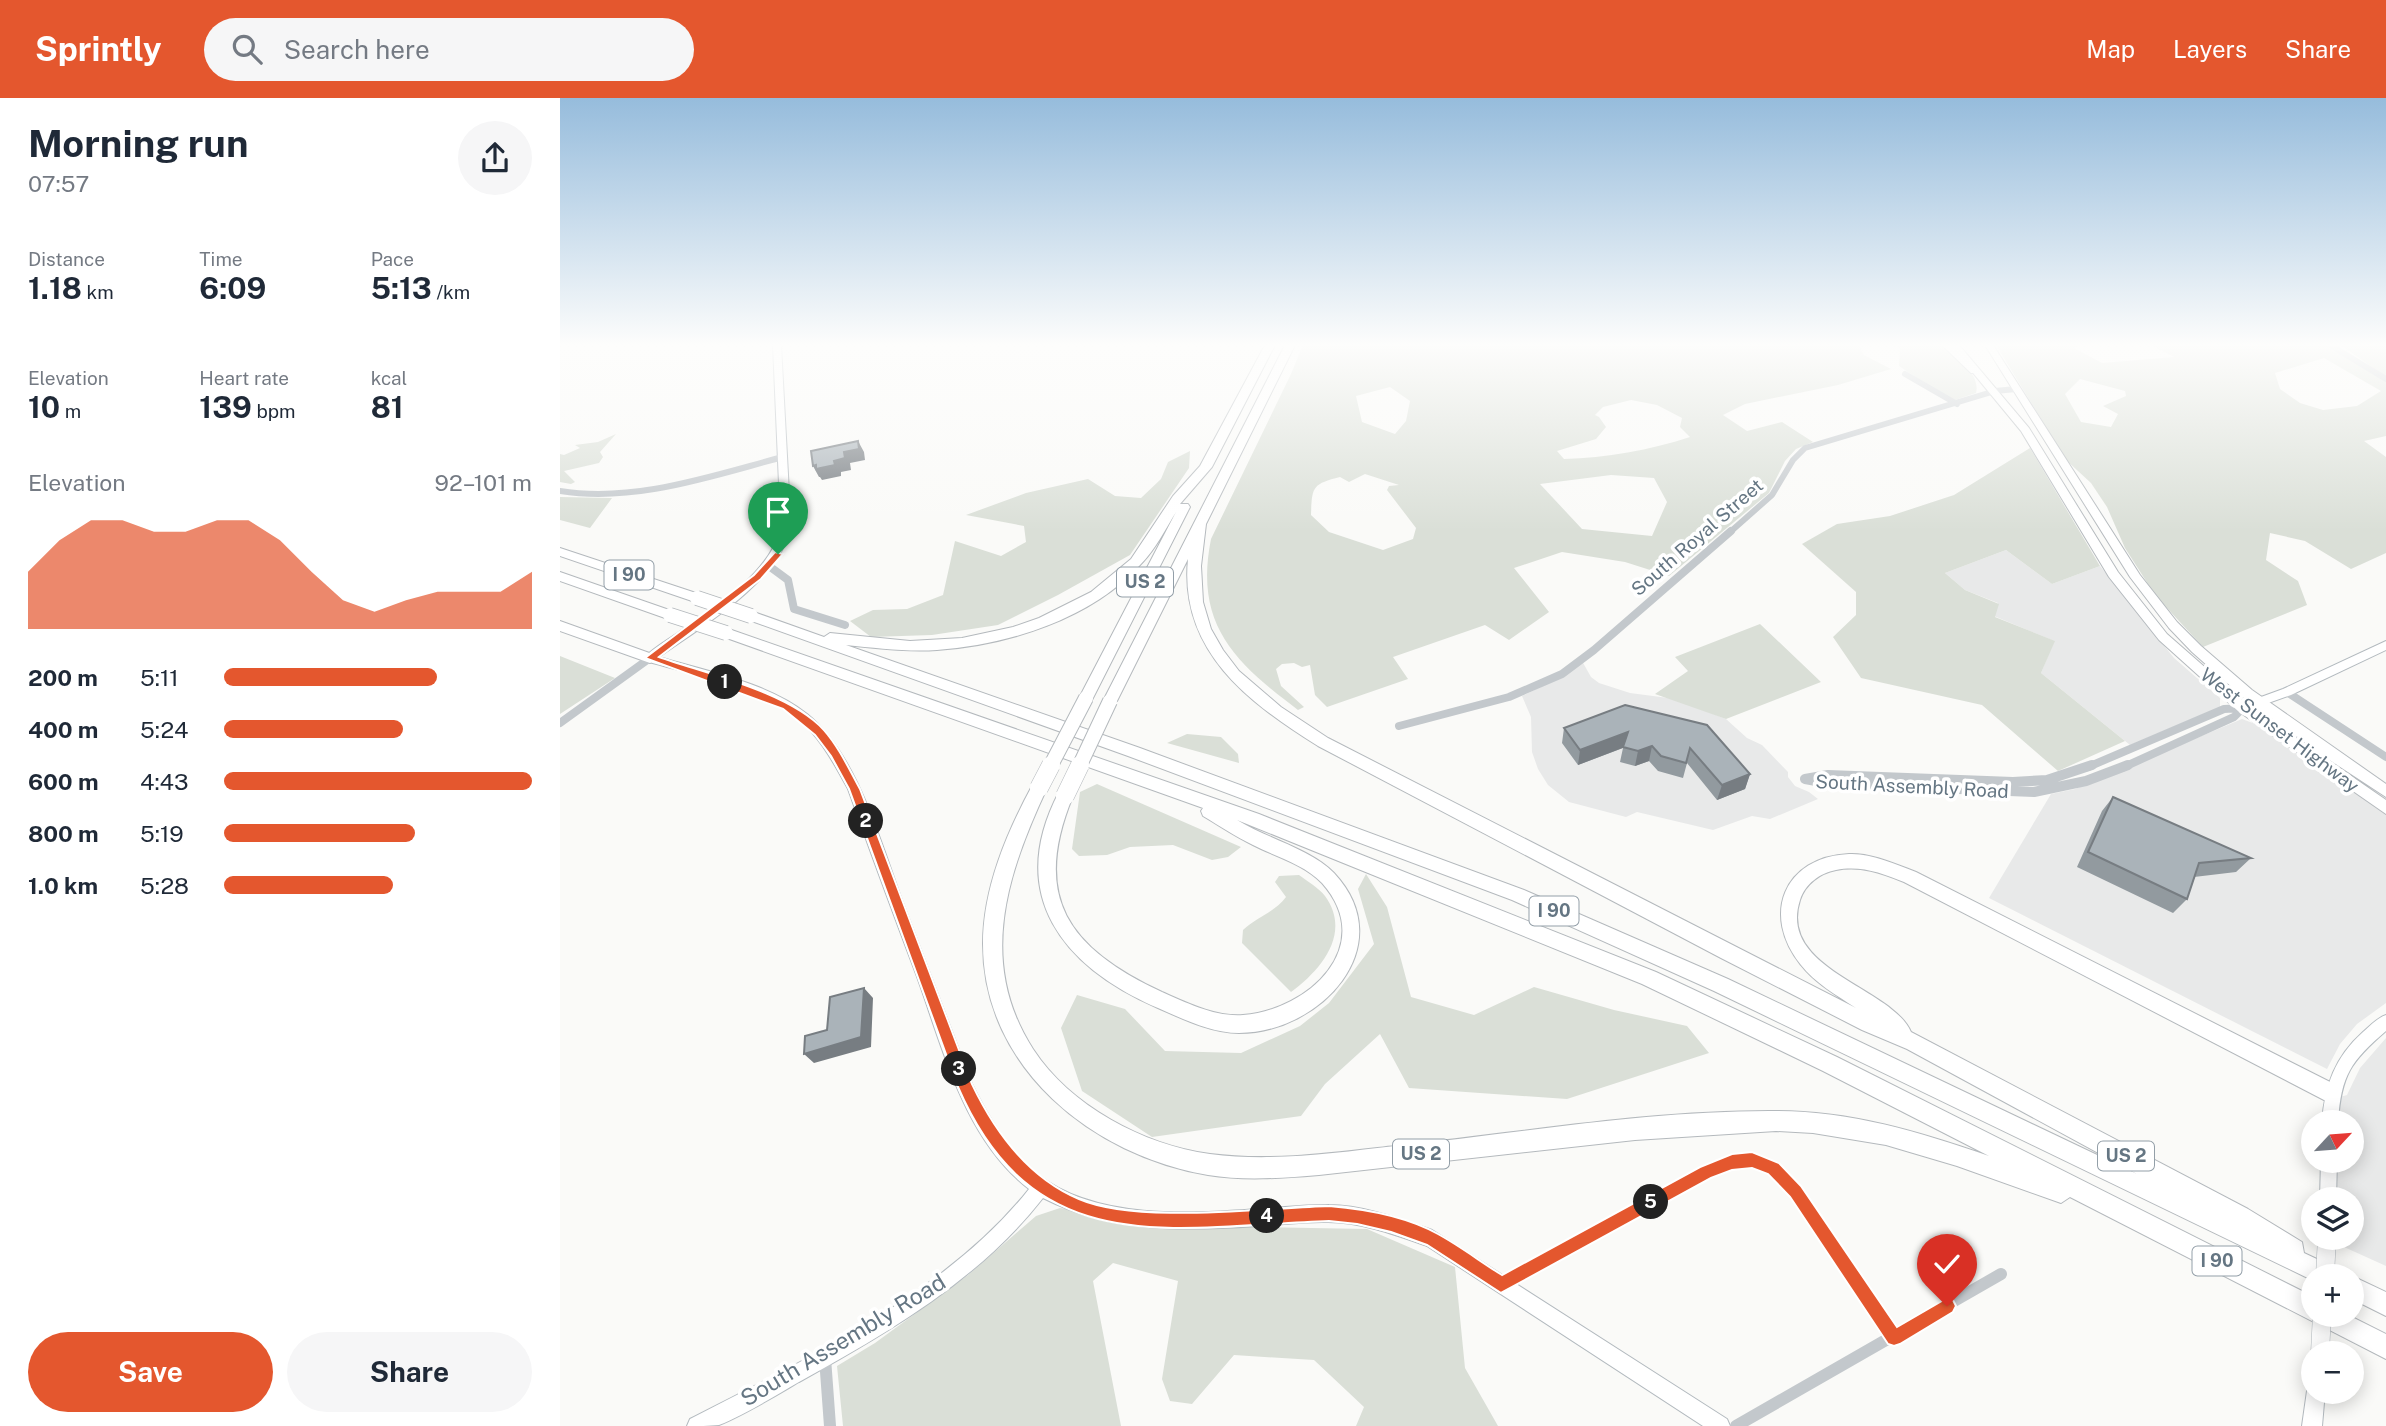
<!DOCTYPE html>
<meta charset="utf-8">
<style>
:root{--surface:#fff;--page:#f6f6f7;--text:#1f2937;--muted:#747a83;--accent:#e4572e}
body{margin:0;font-family:"Public Sans",sans-serif;background:var(--page);color:var(--text);height:100vh;display:flex;flex-direction:column;font-size:26px;white-space:nowrap}
*{box-sizing:border-box;margin:0}
p{font-size:23px;color:var(--muted)}
.icon{flex:none;width:38px;height:38px;fill:none;stroke:currentColor;stroke-width:2;stroke-linecap:round;stroke-linejoin:round}
.map{position:relative;flex:1;overflow:hidden}
.sheet{display:flex;flex-direction:column;background:var(--surface);width:560px}
.sheet>*{flex:none}
.needle{width:46px;rotate:64deg}
.tools{position:absolute;left:1741px;top:1012px;display:grid;gap:14px}
.tools a{display:grid;place-items:center;width:63px;height:63px;border-radius:50%;background:var(--surface);box-shadow:0 4px 18px #0003;font-size:35px}
.pin{position:absolute;display:grid;place-items:center;width:60px;height:60px;color:#fff;margin:-72px -30px;border-radius:50% 50% 50% 0;rotate:-45deg;box-shadow:0 0 7px #0007}
.pin .icon{rotate:45deg}
.km{position:absolute;width:35px;height:35px;margin:-18px;border-radius:50%;background:#222;color:#fff;font-size:19px;line-height:35px;text-align:center}
.round{display:grid;place-items:center;flex:none;width:74px;height:74px;border-radius:37px;background:var(--page)}
.summary{display:flex;align-items:center;justify-content:space-between;height:119px;padding:0 28px}
h1{font-size:38px;font-weight:700;line-height:52px}
.figures{display:grid;grid-template-columns:repeat(3,1fr);gap:10px;height:119px;padding:7px 28px}
.figures div{display:grid;align-content:center}
.figures b{font-size:30px;font-weight:700}
.figures small{font-size:19px;font-weight:400}
.figures p{font-size:19px}
.chart{height:196px;padding:14px 28px}
.chart p{display:flex;justify-content:space-between}
.chart svg{width:100%;height:126px;margin-top:7px;fill:var(--accent);opacity:.7}
.action{display:flex;gap:14px;margin-top:auto;padding:14px 28px}
.action a{flex:1;height:80px;border-radius:42px;background:var(--accent);color:#fff;font-size:28px;font-weight:700;line-height:80px;text-align:center}
.action a+a{background:var(--page);color:var(--text)}
ul{padding:0 28px;list-style:none;font-size:23px}
li{display:grid;grid-template-columns:112px 84px 1fr;align-items:center;height:52px}
li i{height:18px;border-radius:9px;background:var(--accent)}
header{display:flex;align-items:center;gap:42px;box-sizing:border-box;height:98px;padding:0 35px;background:var(--accent);color:#fff}
header strong{font-size:33px}
nav{display:flex;gap:38px;margin-inline-start:auto;font-size:24px}
.search{width:490px;height:63px;background:var(--page);display:flex;align-items:center;gap:18px;box-sizing:border-box;padding:0 24px;border-radius:38px;color:var(--muted);font-size:26px}
main{display:flex;flex:1;min-height:0}
.map>svg:first-child{display:block}
.built{fill:#e8e9e9}
.green{fill:#dadfd7;fill-rule:evenodd}
.lines{fill:none;stroke-linecap:round;stroke-linejoin:round}
.secondary-casing{stroke:#b3babf;stroke-width:2}
.primary-casing{stroke:#b5babe;stroke-width:2}
.highway-casing{stroke:#b4b9bd;stroke-width:2}
.street-far3{stroke:#c3c8cc;stroke-width:6}
.street-far2{stroke:#c3c8cc;stroke-width:8}
.street-far1{stroke:#c3c8cc;stroke-width:10}
.street{stroke:#c3c8cc;stroke-width:12}
.secondary{fill:#fff;fill-rule:evenodd}
.primary{fill:#fff;fill-rule:evenodd}
.highway{fill:#fff;fill-rule:evenodd}
.secondary-bridge-casing{stroke:#b3babf;stroke-width:19;stroke-linecap:butt}
.highway-bridge-far1-casing{stroke:#b4b9bd;stroke-width:16;stroke-linecap:butt}
.highway-bridge-casing{stroke:#b4b9bd;stroke-width:19;stroke-linecap:butt}
.secondary-bridge{stroke:#fff;stroke-width:18}
.highway-bridge-far1{stroke:#fff;stroke-width:14}
.highway-bridge{stroke:#fff;stroke-width:18}
.wall{fill:#929a9f}
.shaded-wall{fill:#777d82}
.building{fill:#aab3b9;stroke:#777d82;stroke-width:2}
.route{fill:#e4572e;stroke:#fff;stroke-width:2}
.labels{text-anchor:middle;stroke-width:7;stroke-linejoin:round;paint-order:stroke}
.shield{fill:#fff;stroke:#939fa8;stroke-width:2}
.shield-label{font-size:18px;font-weight:bold;fill:#657683}
.street-label{font-size:19px;fill:#657683;stroke:#fff}
.near-street-label{font-size:23px;fill:#657683;stroke:#fff}
</style>
<header>
<strong>Sprintly</strong>
<div class="search"><svg class="icon" aria-label="search" viewBox="0 0 24 24"><circle cx="10" cy="10" r="6"/><path d="M15 15l6 6"/></svg>Search here</div>
<nav><a>Map</a><a>Layers</a><a>Share</a></nav>
</header>
<main>
<section class="sheet">
<div class="summary"><div><h1>Morning run</h1><p>07:57</p></div><a class="round"><svg class="icon" aria-label="share" viewBox="0 0 24 24"><path d="M12 15V3M7 8l5-5 5 5M5 13v7h14v-7"/></svg></a></div>
<div class="figures">
<div><p>Distance</p><b>1.18<small> km</small></b></div>
<div><p>Time</p><b>6:09</b></div>
<div><p>Pace</p><b>5:13<small> /km</small></b></div>
</div>
<div class="figures">
<div><p>Elevation</p><b>10<small> m</small></b></div>
<div><p>Heart rate</p><b>139<small> bpm</small></b></div>
<div><p>kcal</p><b>81</b></div>
</div>
<div class="chart"><p><span>Elevation</span>92–101 m</p>
<svg viewBox="0 0 160 44" preserveAspectRatio="none"><path d="M0 44V24L10 13L20 6L30 6L40 10L50 10L60 6L70 6L80 13L90 24L100 34L110 38L120 34L130 31L140 31L150 31L160 24V44z"/></svg>
</div>
<ul>
<li><b>200 m</b>5:11<i style="width:69%"></i></li>
<li><b>400 m</b>5:24<i style="width:58%"></i></li>
<li><b>600 m</b>4:43<i style="width:100%"></i></li>
<li><b>800 m</b>5:19<i style="width:62%"></i></li>
<li><b>1.0 km</b>5:28<i style="width:55%"></i></li>
</ul>
<div class="action"><a>Save</a><a>Share</a></div>
</section>
<div class="map">
<svg width="1826" height="1328" viewBox="0 0 1826 1328">
<rect width="100%" height="100%" fill="#fafaf8"/>
<path class="built" d="M1446,452L1492,486L1540,468L1614,560L1660,600V609L1570,647L1481,575L1494,543L1434,518L1438,505L1405,492L1385,475Z
M1022,563L1031,579L1039,585L1070,595L1116,601L1166,621L1187,640L1202,647L1228,674V679L1235,688L1249,694L1258,701L1210,721L1192,718L1153,732L1077,714L1066,719L1009,704L988,687L978,671L972,654L971,619L962,598L998,581Z
M1682,621L1698,627L1826,716V905L1797,926L1780,946L1767,971L1429,800L1491,696L1515,691Z
M1826,940V1168L1773,1144V1139H1792V1101H1774L1775,1062H1792V1024H1777L1780,999L1787,997L1800,970Z"/>
<path class="green" d="M743,247H1299L1304,257L1331,271L1278,287L1185,306L1163,317L1187,333L1222,324L1253,344L1236,351L1225,363L1209,395L1109,478L1065,464L1002,454L954,470L989,514L949,542L925,527L833,559L848,581L767,609L755,597L750,567L742,569L734,565L722,566L716,571L721,588L744,609L738,612C674,564 634,526 651,441L731,276ZM830,289L850,303L846,323L835,336L802,324L796,298ZM1071,302L1097,307L1122,320L1120,329L1130,339C1090,352 1046,360 1004,361L997,353L1036,341L1046,329L1039,319L1035,317L1043,309ZM805,376L839,387L829,388L827,392L856,430L853,441L823,452L769,434L751,417C752,389 752,386 780,379L789,384ZM1051,377L1094,380L1107,404L1092,438L1022,431L980,386Z
M1336,247H1381C1394,259 1421,274 1416,295L1395,302L1373,291L1339,268L1340,251Z
M1436,247H1522L1514,250L1542,265L1614,259L1591,247H1765L1826,283V338L1804,343L1826,359V455L1791,471L1745,443L1710,435L1706,462L1738,483L1747,507L1643,549L1595,497L1565,450L1547,409L1531,385L1506,362ZM1764,260L1821,293L1797,308L1763,312L1740,305L1720,291L1715,275ZM1520,281L1565,293L1566,298L1543,308L1558,316L1551,329L1521,324L1505,296Z
M1781,247H1826V278L1820,275Z
M56,336L40,354L43,359L39,365L4,373L15,384L11,386L0,384V356L4,357L20,350L15,347L38,344Z
M1470,350L1540,468L1492,486L1446,452L1385,475L1405,492L1439,506L1435,519L1495,543L1481,575L1565,643L1498,673L1422,607L1301,580L1273,539L1296,517V494L1242,446L1277,426L1330,418L1394,397Z
M630,353L629,370L570,457L498,497L438,527L372,537L311,539L290,523L313,512L347,511L383,497L395,443L441,458L466,444L464,428L406,417L466,395L528,381L555,398L581,400L601,381L608,364Z
M0,399L52,400L30,430L0,422Z
M1200,526L1261,584L1166,621L1095,596L1128,573L1115,559Z
M0,558L55,580L0,616Z
M627,636L661,639L678,656L679,665L607,645Z
M537,686L681,749L668,759L652,762L613,747L570,749L547,757L519,758L512,751L520,694Z
M806,776L827,809L851,899L914,917L974,889L1054,912L1127,928L1149,955L1007,1001L849,990L820,936L765,986L741,1018L592,1039L522,993L501,930L517,897L565,911L605,953L681,955L740,928L769,905L814,846L798,791Z
M739,777C747,783 759,790 765,798C792,835 761,872 731,894L682,845L683,832C697,819 715,814 726,799L715,784L719,778Z
M500,1110L638,1128L807,1131L895,1169L905,1270L938,1328H796L804,1309L754,1262L674,1257L632,1306L610,1303L602,1281L618,1183L553,1165L533,1183L561,1328H283L277,1268L315,1245L408,1177L476,1118Z"/>
<g class="lines">
<defs>
<path id="secondary" d="M213,247H221L231,432C214,487 144,527 99,559C146,573 209,585 247,616C297,656 320,743 342,802C365,863 389,925 412,986C428,1019 448,1053 477,1076C535,1122 629,1116 699,1111C722,1110 746,1106 769,1107C803,1107 840,1121 872,1132L1167,1321L1170,1328H1143L867,1148C836,1137 801,1124 768,1124C745,1123 721,1127 698,1128C623,1133 552,1135 483,1100C420,1181 328,1235 239,1284C215,1298 184,1317 159,1327C150,1328 137,1328 127,1328L130,1321C245,1262 388,1194 469,1091C404,1041 383,950 356,876C333,815 310,753 288,691C276,669 264,646 246,628C208,591 136,578 86,563L84,560C93,550 108,542 119,534C157,508 206,478 221,432Z
M1382,247H1391L1417,271V275H1411Z
M1826,543V552L1731,597L1683,614L1677,610L1679,607L1723,591Z
M1826,917V933C1791,963 1781,977 1778,1024H1762C1765,987 1775,959 1803,934C1810,928 1817,920 1826,917Z
M1761,1062H1777L1776,1101H1760Z
M1754,1285V1293H1765L1762,1328H1742L1747,1293L1749,1286Z"/>
<path id="primary" d="M1390,247H1399L1469,330L1558,474L1607,536L1688,607L1826,702V716L1678,613L1599,542L1549,479L1461,333Z
M1425,247H1433L1580,477L1617,524L1641,548L1692,592L1826,686V699L1765,659L1683,599L1632,554L1609,530L1570,479Z"/>
<path id="highway" d="M705,247H715L652,369L620,406H628L630,409L531,604H521L519,600L616,414C605,432 595,452 580,467C531,521 448,547 377,552C347,554 316,550 286,547L580,650L964,792L1168,881L1577,1076L1347,951L1302,932L1161,860L758,648C688,604 619,553 628,461L557,603L550,608L545,607L543,603L725,247H735L646,426L641,468L643,504L651,531L663,552L679,573L721,609L768,640L1296,910C1276,897 1255,885 1241,867C1201,818 1223,759 1289,756C1311,755 1335,766 1356,774L1778,988L1781,995L1778,1002L1771,1005L1764,1002L1344,784C1322,775 1300,767 1276,772C1260,775 1245,786 1240,802C1217,872 1332,889 1351,934L1688,1111L1742,1144L1744,1155L1776,1170L1779,1178H1754V1183L1154,893L952,802L568,658L186,521L184,518L191,513L264,539L270,535L350,543L402,540L453,529L479,520L531,494L571,461L613,398L640,368Z
M0,450L142,497L144,500L142,503H132L0,458Z
M0,474L115,514L117,517L115,520H105L0,483Z
M0,523L95,557L97,560L90,565L0,533Z
M166,530L699,716L1096,874L1277,959L1754,1199V1216H1786L1826,1236V1261L1510,1099L1501,1105L1397,1068L1326,1047L1253,1035L1216,1033L1075,1042L759,1077C722,1080 684,1083 648,1077C533,1058 423,970 423,846C423,790 447,734 473,686H485L487,690C447,776 417,864 473,951C510,1008 584,1047 650,1056C711,1064 774,1055 835,1048C961,1035 1089,1012 1217,1013C1290,1013 1360,1034 1429,1058L1263,973L1082,886L677,722C706,740 751,751 774,775C842,848 760,935 679,935C651,935 623,921 598,910C503,869 445,797 499,694H511L513,698C471,799 508,850 602,894C627,905 655,919 683,917C748,912 818,848 762,785C744,766 716,759 693,747C676,739 660,728 643,718L641,713L643,710L161,538L159,535L161,532Z
M1792,1178L1826,1194V1218L1792,1201Z"/>
</defs>
<use href="#secondary" class="secondary-casing"/>
<use href="#primary" class="primary-casing"/>
<use href="#highway" class="highway-casing"/>
<path class="street-far3" d="M1770,247L1826,281
M1345,276L1397,306
M0,393C75,405 151,378 223,359
M1169,435L1212,397L1233,362L1245,350L1435,293L1456,291"/>
<path class="street-far2" d="M209,468L228,482L234,511L285,527
M1727,594L1826,659
M0,625L90,560
M839,628L949,599L1002,576L1034,552L1171,433
M1528,669L1664,611L1683,610L1674,619L1564,669"/>
<path class="street-far1" d="M1532,667L1487,682L1453,684L1268,677L1245,681L1273,686L1474,694L1526,683L1568,667"/>
<path class="street" d="M941,1187L1146,1074C1163,1067 1185,1057 1203,1065C1241,1084 1308,1201 1334,1240
M265,1260L270,1328
M1176,1328L1441,1176"/>
<use href="#secondary" class="secondary"/>
<use href="#primary" class="primary"/>
<use href="#highway" class="highway"/>
<defs>
<path id="secondary-bridge" d="M1765,1178L1767,1139
M1760,1255L1762,1216"/>
<path id="highway-bridge-far1" d="M137,500L191,518
M110,517L166,535
M490,669L526,600
M519,669L550,603"/>
<path id="highway-bridge" d="M479,690L491,667
M505,698L520,667"/>
</defs>
<use href="#secondary-bridge" class="secondary-bridge-casing"/>
<use href="#highway-bridge-far1" class="highway-bridge-far1-casing"/>
<use href="#highway-bridge" class="highway-bridge-casing"/>
<use href="#secondary-bridge" class="secondary-bridge"/>
<use href="#highway-bridge-far1" class="highway-bridge-far1"/>
<use href="#highway-bridge" class="highway-bridge"/>
</g>
<path class="wall" d="M1065,607L1190,676L1185,691L1157,702L1127,665L1123,680L1098,673L1089,663L1075,668L1060,664L1063,650L1018,667L1002,645L1004,630Z
M1553,699L1691,760L1676,774L1634,779L1627,801L1613,815L1517,769L1542,713Z"/>
<path class="shaded-wall" d="M298,343L304,354L305,362L290,365L291,372L281,374V378L262,382L260,379H259L253,368L284,354Z
M1068,634L1065,649L1018,667L1020,652Z
M1092,648L1089,663L1075,668L1078,653Z
M1190,676L1185,691L1157,702L1162,687Z
M304,890L313,900L311,949L254,965L244,956L301,939Z"/>
<path class="building" d="M298,343L299,351L284,354L285,360L274,363L275,367L256,371V367L253,368L251,353Z
M1065,607L1147,627L1190,676L1162,687L1130,650L1126,665L1101,658L1092,648L1078,653L1063,649L1068,634L1020,652L1004,630Z
M1553,699L1691,760L1639,765L1627,801L1528,754Z
M304,890L301,939L244,956L245,938L267,932L270,899Z"/>
<linearGradient id="sky" x2="0" y2="1"><stop stop-color="#96bcdc"/><stop offset="0.57" stop-color="#fdfdfc"/><stop offset="1" stop-color="#fdfdfc" stop-opacity="0"/></linearGradient>
<rect width="1826" height="433" fill="url(#sky)"/>
<path class="route" d="M215,454L223,456L201,481L99,559C147,576 229,594 264,632C279,649 289,671 300,691L412,986C435,1034 469,1080 519,1101C577,1126 703,1110 769,1108C805,1111 846,1118 878,1136C900,1148 921,1164 942,1177L1140,1069L1172,1056L1192,1054L1219,1065L1241,1088L1337,1229L1387,1200L1393,1202L1396,1208L1393,1214L1340,1246L1334,1248L1328,1246L1230,1099L1208,1076L1192,1070L1172,1072L1151,1080L941,1195L867,1147L831,1134L797,1126L769,1123C611,1129 474,1165 398,989L289,691L271,658L255,637L223,611L85,560L194,477Z"/>
<g class="labels">
<g class="shield">
<rect x="44.5" y="462.5" width="49" height="29" rx="5"/>
<rect x="557" y="469.5" width="56" height="29" rx="5"/>
<rect x="969.5" y="798.5" width="49" height="29" rx="5"/>
<rect x="833" y="1041.5" width="56" height="29" rx="5"/>
<rect x="1538" y="1043.5" width="56" height="29" rx="5"/>
<rect x="1632.5" y="1148.5" width="49" height="29" rx="5"/>
</g>
<g class="shield-label">
<text x="69" y="483">I 90</text>
<text x="585" y="490">US 2</text>
<text x="994" y="819">I 90</text>
<text x="861" y="1062">US 2</text>
<text x="1566" y="1064">US 2</text>
<text x="1657" y="1169">I 90</text>
</g>
<g class="street-label">
<text transform="translate(1137 439) rotate(-41)" y="7">South Royal Street</text>
<text transform="translate(1720 632) rotate(37)" y="7">West Sunset Highway</text>
<text transform="translate(1352 688) rotate(3)" y="7">South Assembly Road</text>
</g>
<g class="near-street-label">
<text transform="translate(283 1242) rotate(-31)" y="8">South Assembly Road</text>
</g>
</g>
</svg>
<div class="tools">
<a><svg class="needle" viewBox="-14 -14 28 28"><path d="M0-13l5 13h-10z" fill="#e53935"/><path d="M0 13l5-13h-10z" fill="#747a83"/></svg></a>
<a><svg class="icon" aria-label="layers" viewBox="0 0 24 24"><path d="M12 4l9 5-9 5-9-5zM3 14l9 5 9-5"/></svg></a>
<a>+</a>
<a>−</a>
</div>
<div class="pin" style="left:218px;top:456px;background:#1e9e55"><svg class="icon" aria-label="arrive" viewBox="0 0 24 24"><path d="M6 21V4h12l-3 4 3 4H6"/></svg></div>
<div class="pin" style="left:1387px;top:1208px;background:#d93025"><svg class="icon" aria-label="check" viewBox="0 0 24 24"><path d="M5 12l5 5 9-10"/></svg></div>
<b class="km" style="left:165px;top:584px">1</b>
<b class="km" style="left:306px;top:723px">2</b>
<b class="km" style="left:399px;top:971px">3</b>
<b class="km" style="left:707px;top:1118px">4</b>
<b class="km" style="left:1091px;top:1104px">5</b>
</div>
</main>
